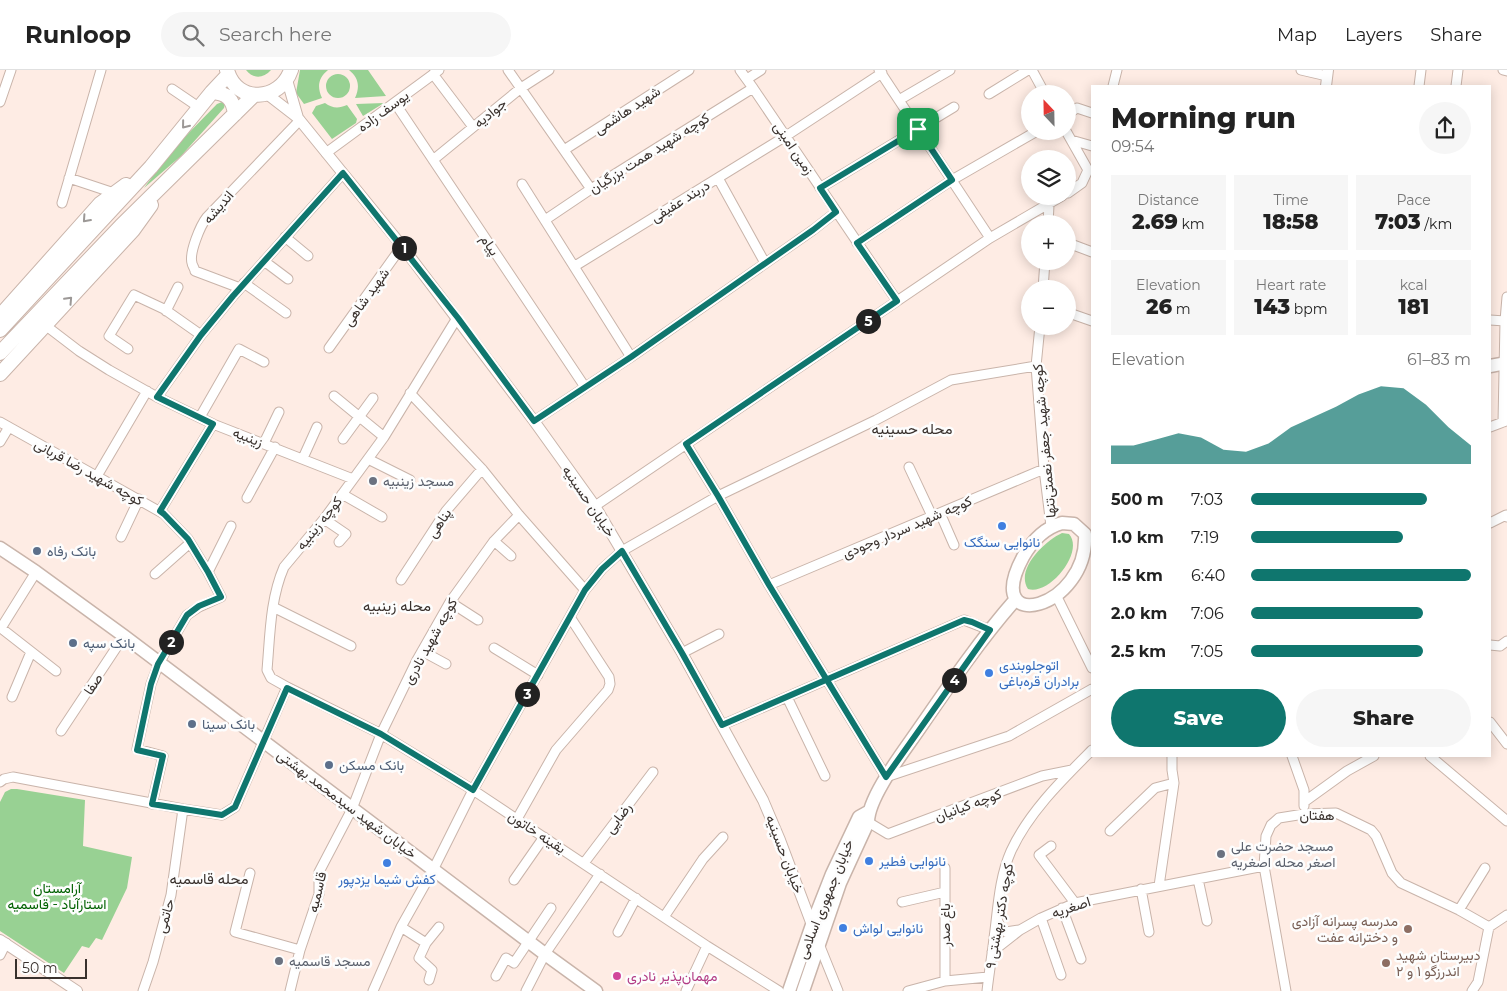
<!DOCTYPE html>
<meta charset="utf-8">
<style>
:root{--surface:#fff;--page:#f6f6f6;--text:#222;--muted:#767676;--line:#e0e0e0;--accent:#0f766e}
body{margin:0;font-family:Montserrat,Vazirmatn,sans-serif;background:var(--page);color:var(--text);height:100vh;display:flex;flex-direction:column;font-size:19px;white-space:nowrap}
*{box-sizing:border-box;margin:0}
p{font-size:16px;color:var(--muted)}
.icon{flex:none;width:28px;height:28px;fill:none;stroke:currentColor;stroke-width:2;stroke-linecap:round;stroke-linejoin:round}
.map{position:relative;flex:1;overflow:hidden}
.details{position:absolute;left:1091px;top:15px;width:400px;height:672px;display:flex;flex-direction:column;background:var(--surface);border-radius:0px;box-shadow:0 2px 12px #0003}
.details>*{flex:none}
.needle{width:32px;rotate:338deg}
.controls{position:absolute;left:1021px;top:15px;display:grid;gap:10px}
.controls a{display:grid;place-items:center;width:55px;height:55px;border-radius:50%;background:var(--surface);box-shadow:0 2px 12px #0003;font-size:25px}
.scale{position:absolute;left:15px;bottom:12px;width:72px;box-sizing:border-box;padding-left:5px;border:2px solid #39312d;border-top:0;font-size:14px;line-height:18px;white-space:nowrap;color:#39312d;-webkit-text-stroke:4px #fdfdfd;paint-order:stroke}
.pin{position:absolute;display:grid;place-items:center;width:42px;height:42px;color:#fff;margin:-21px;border-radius:10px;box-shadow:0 2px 8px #0006}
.km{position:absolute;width:25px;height:25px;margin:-12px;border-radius:50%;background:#222;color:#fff;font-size:14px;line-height:25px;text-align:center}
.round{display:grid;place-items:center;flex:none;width:52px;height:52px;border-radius:26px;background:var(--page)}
.overview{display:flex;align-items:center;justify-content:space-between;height:85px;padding:0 20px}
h1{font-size:28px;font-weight:800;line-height:38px}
.figures{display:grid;grid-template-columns:repeat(3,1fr);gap:8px;height:85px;padding:5px 20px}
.figures div{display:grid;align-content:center;border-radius:0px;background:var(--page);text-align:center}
.figures b{font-size:21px;font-weight:800}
.figures small{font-size:14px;font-weight:400}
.figures p{font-size:14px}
.chart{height:140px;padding:10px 20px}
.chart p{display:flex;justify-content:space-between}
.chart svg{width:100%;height:90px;margin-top:5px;fill:var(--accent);opacity:.7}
.action{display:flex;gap:10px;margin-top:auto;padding:10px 20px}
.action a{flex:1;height:58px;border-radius:30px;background:var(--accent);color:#fff;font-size:20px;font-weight:800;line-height:58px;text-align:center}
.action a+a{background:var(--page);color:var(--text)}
ul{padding:0 20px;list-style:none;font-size:16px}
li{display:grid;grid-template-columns:80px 60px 1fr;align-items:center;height:38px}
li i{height:12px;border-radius:6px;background:var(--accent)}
header{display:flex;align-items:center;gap:30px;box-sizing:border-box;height:70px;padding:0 25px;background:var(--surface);border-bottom:1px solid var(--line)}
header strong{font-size:24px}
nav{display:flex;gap:28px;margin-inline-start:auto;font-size:18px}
.search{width:350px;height:45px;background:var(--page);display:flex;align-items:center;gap:12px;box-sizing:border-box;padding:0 18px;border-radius:28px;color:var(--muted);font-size:19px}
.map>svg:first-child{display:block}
.green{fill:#98d193}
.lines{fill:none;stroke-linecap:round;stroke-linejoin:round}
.minor-casing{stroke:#c9b4aa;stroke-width:11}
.tertiary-casing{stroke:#c9b4aa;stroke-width:12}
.secondary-casing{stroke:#c9b4aa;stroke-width:15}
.primary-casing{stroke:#c9b4aa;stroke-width:16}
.minor{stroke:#fff;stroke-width:9}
.tertiary{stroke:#fff;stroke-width:10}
.secondary{stroke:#fff;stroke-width:12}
.primary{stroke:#fff;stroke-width:14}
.oneway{stroke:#9c9896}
.route-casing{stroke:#fff;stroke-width:10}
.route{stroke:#0f766e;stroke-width:6}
.worship-dot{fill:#6b7280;stroke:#fdfdfd;stroke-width:2}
.shop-dot{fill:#3f7fe0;stroke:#fdfdfd;stroke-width:2}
.service-dot{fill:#5c6f8a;stroke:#fdfdfd;stroke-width:2}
.education-dot{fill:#8d6e63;stroke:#fdfdfd;stroke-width:2}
.hotel-dot{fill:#d1479c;stroke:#fdfdfd;stroke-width:2}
.labels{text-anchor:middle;stroke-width:5;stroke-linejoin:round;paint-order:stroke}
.street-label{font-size:14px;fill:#39312d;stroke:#fdfdfd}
.worship-label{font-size:14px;fill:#5b616d;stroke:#fdfdfd;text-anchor:start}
.shop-label{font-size:14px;fill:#366cbe;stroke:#fdfdfd;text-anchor:start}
.service-label{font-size:14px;fill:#4e5e75;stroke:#fdfdfd;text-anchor:start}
.park-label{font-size:14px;fill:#006101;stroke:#fdfdfd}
.education-label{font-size:14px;fill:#785e54;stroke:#fdfdfd;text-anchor:end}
.hotel-label{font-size:14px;fill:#b23c85;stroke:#fdfdfd;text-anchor:start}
.neighbourhood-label{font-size:15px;fill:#39312d;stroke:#fdfdfd}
</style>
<header>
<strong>Runloop</strong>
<div class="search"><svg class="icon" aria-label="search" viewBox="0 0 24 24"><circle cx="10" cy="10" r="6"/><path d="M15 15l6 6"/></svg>Search here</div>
<nav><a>Map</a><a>Layers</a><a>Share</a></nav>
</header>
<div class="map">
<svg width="1507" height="921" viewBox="0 0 1507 921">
<rect width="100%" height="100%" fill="#feece4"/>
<path class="green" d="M246,0H271C263,9 253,9 246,0Z
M300,0H328C318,8 317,17 322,28L304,34L296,23Z
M349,0H368L386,26L355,28C360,17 359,8 349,0Z
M326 16a12 12 0 1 1 24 0a12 12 0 1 1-24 0Z
M222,32L225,34L224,38L181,86L144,118L173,79L217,34Z
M325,33C332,38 338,39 347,35L357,49L356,53L332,69L312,43L316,36Z
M384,33L363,46L356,34Z
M1062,463L1069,464C1085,482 1049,526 1028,519C1015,499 1045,471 1062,463Z
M11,719H17L85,730L83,776L132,787L127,818L102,870L96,868L89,878L82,876L64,903L0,861V732L5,722Z"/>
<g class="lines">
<defs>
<path id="minor" d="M508,0L591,119
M740,0L753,18L897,231
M879,0L990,168
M1032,0L1045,24
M1301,0L1327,6
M1503,0L1507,1
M433,4L473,57
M747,9L761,0
M1113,16L1117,0
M1419,16L1421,0
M1456,16L1458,0
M172,19L200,38
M989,24L1028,0
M899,30L950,0
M0,32L11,0
M395,33L585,317
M1068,44L1077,38L1092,43
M1066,61L1088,100
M1071,70L1092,76
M564,80L689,0
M326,83L439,0
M433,90L521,18L549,0
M69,108L114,123
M718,108L765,193
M522,114L631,287
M820,118L954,37
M1068,123L1082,113L1088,100
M62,133L101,0
M545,150L591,119L753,18
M1048,154L1049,135
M285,167L308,186
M857,173L952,110L1037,61
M1068,173L1092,182
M264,191L288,209
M575,196L786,66L882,3
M244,213L286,243
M240,218L195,201C195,199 192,195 192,193C189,183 200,156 207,147L300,50
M1043,219L1045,191
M166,241L178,217
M1069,243L1092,251
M1490,250L1505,251
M45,255L79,281L109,300L157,327L213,354L353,409
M1040,256L1036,296L1044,399L1051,456
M329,278L402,176
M128,279L109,266L134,225L164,239L201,265
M410,323L482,399L519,445L585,520
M334,326L384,367
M157,327L201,265L233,226L343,103
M200,347L239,279L264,292
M534,351L631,287L813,160L836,142
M0,352L164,444L188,469L208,502L221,527L199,537L187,545L159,593L151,614L137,679L163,686L152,734
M1503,352L1505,251L1507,227
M1490,357L1506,351
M343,369L373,328
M0,372L9,357
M264,373L279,342
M686,374L718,426L769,515L886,707L1009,666L1092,619
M303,388L317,357
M368,389L410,410
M909,397L932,446
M97,406L147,321
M342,424L382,447
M247,428L275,377
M595,436L990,168L1062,126
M160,441L213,354
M940,443L954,475
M324,449L346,464L339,472
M1490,453L1506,445L1507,447
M121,467L139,429
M494,471L511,486
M36,502L1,558L56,601
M208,502L231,456
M155,504L190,473
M401,510L446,441L482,399
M769,515L1044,399
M1056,525L1092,598
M450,532L478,550
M273,537L351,576
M1490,575L1500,576L1507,571
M494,578L538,605
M422,581L446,594
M682,583L719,564
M287,617L381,664L473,720L707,876L779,921
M12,627L31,582
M787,627L825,706
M1490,652L1507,674
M722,655L964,550L990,560
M61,661L124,566
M1292,686L1304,720V736
M1430,686L1507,751
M0,712L4,709L13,707L183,739L222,745L235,737L287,617L271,608L267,600C270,566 270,529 284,497L324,449L384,367L457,248
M1304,732L1347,701L1374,686
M517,749L556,680L608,620L610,614L609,607L570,547
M868,752L888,764L1042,706L1072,700
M1110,761L1155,718L1174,713
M1051,776L1039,785L1075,833
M584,793L653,702
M945,798V911
M250,803L235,862L300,880
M1198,809L1207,851
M514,810L544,767
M1159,816L1174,713L1172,700V686
M1141,819L1149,862
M902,832L945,822
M1062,838L1081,889
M1459,840L1485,798
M664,847L703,789L723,767
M1041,848L1061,905
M997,849L1001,859L1006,862L1019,860
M401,857L426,873
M1489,857L1507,845
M618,862L636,828
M819,874L838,921
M992,882L1020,860L1041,848L1075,833L1264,796
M0,885L6,873
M496,906L506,888L514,893L551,838
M429,910L432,900L419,888L426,873L439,857
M143,921L153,892L171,825L183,739
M290,921L300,880L319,824V802L352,739L381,664L417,590L450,532L494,471L519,445
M373,921L401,857L433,800L473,720L585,520L602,499L622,481L718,426L876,350L951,310L1036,296
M526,921L545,884L600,804
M686,921L707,876
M908,921L945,911L988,907
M987,921C989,903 992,886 994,868C998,839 999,808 1011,781C1029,742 1062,710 1092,680
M1286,921L1264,796L1266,766L1271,755L1279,748L1304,744L1336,743L1371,760L1376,766L1392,803L1401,813L1459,840L1489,857
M1472,921L1478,912L1489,857"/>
<path id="tertiary" d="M287,10L298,48
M1326,16L1328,0
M267,24L298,48L402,176L534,351L595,436L682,583L763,730L780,770L812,855
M0,870L77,921"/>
<path id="secondary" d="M1490,296L1507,293
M1062,453L1074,454L1085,464C1089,539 980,567 1023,487C1032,471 1044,458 1062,453Z
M0,478L36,502L124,566L545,884L596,921
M789,921L812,855L832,804L859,747L868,742
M803,921L840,813L868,752C868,727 904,681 919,659C950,614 980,570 1016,529"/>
<path id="primary" d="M227,0C236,34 280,32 291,0
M212,22C227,23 233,29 235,44
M0,246L100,134L126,115
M0,260L151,97L212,22L228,5
M0,283L121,156L254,25
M0,304L133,160L151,135"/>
</defs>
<use href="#minor" class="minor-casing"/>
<use href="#tertiary" class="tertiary-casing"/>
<use href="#secondary" class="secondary-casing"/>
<use href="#primary" class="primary-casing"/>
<use href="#minor" class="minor"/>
<use href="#tertiary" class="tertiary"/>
<use href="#secondary" class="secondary"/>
<use href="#primary" class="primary"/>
</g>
<defs><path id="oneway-chevron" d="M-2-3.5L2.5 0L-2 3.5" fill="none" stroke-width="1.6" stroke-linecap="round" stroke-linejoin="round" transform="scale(1.25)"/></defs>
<g class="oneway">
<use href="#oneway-chevron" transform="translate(185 55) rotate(129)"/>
<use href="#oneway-chevron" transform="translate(86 149) rotate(132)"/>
<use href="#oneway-chevron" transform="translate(69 230) rotate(-47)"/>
</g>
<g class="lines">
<defs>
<path id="route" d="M918,59L820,118L836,142L813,160L631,287L534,351L458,248L343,103L233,226L201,265L157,327L213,354L160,441L164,444L188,469L208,502L221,527L199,536L187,545L158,594L151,614L137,680L163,686L152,734L222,745L235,737L287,618L381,664L473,720L585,520L602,499L622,481L682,583L722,655C803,620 883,585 964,550L972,552L990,560L886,707L769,515L718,426L686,374L897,231L857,173L952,110L918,59"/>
</defs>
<use href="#route" class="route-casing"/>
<use href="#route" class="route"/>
</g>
<g class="worship-dot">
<circle cx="373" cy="411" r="5"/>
<circle cx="1221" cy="784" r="5"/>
<circle cx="279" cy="891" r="5"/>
</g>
<g class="shop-dot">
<circle cx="1002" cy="456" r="5"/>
<circle cx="989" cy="603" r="5"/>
<circle cx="869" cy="791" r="5"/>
<circle cx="387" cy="793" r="5"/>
<circle cx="843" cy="858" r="5"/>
</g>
<g class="service-dot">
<circle cx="37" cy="481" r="5"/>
<circle cx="73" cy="573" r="5"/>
<circle cx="192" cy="654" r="5"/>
<circle cx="329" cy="695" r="5"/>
</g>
<g class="education-dot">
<circle cx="1408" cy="859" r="5"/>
<circle cx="1386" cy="893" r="5"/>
</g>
<circle class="hotel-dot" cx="617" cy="906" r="5"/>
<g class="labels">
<g class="street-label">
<text transform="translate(627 40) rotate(-33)" y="5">شهید هاشمی</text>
<text transform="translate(383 41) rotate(-36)" y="5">یوسف زاده</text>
<text transform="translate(490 43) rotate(-39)" y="5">جوادیه</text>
<text transform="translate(794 78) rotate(56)" y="5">زمین امینی</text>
<text transform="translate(649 83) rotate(-32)" y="5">کوچه شهید همت بزرگیان</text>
<text transform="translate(680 131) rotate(-32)" y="5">دربند عفیفی</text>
<text transform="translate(218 137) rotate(-49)" y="5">اندیشه</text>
<text transform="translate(490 175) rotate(56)" y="5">پیام</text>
<text transform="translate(366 227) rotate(-54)" y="5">شهید شاهی</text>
<text transform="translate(248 367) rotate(21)" y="5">زینبیه</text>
<text transform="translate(1044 371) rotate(-95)" y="5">کوچه شهید جعفر نعمتی‌تنها</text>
<text transform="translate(89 402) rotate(29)" y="5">کوچه شهید رضا قربانی</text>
<text transform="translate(589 431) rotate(56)" y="5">خیابان حسینیه</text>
<text transform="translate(319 453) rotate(-51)" y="5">کوچه زینبیه</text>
<text transform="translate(439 453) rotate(-56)" y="5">پناهی</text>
<text transform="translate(907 457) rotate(-23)" y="5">کوچه شهید سردار وجودی</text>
<text transform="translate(430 571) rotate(-61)" y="5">کوچه شهید نادری</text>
<text transform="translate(93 614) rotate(-56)" y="5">صفا</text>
<text transform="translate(347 734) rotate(37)" y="5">خیابان شهید سیدمحمد بهشتی</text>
<text transform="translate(968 735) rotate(-20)" y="5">کوچه کیانیان</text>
<text x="1317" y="750">هفتان</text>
<text transform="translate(618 748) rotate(-53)" y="5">رضایی</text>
<text transform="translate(537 762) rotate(33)" y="5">یقینه خاتون</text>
<text transform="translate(785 784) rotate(69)" y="5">خیابان حسینیه</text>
<text transform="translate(317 822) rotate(-77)" y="5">قاسمیه</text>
<text transform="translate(825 829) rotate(-68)" y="5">خیابان جمهوری اسلامی</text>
<text transform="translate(1071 837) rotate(-18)" y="5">اصغریه</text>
<text transform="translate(165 846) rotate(-75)" y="5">حاتمی</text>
<text transform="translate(999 846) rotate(-80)" y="5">کوچه دکتر بهشتی ۹</text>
<text transform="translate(945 855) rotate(-90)" y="5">باغ صدر</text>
</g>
<g class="worship-label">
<text x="383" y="416">مسجد زینبیه</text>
<text x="1231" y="781">مسجد حضرت علی<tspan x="1231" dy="16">اصغر محله اصغریه</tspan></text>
<text x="289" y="896">مسجد قاسمیه</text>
</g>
<g class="shop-label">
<text x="1002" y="477" text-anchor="middle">نانوایی سنگک</text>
<text x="999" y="600">اتوجلوبندی<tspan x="999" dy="16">برادران قره‌باغی</tspan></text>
<text x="879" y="796">نانوایی فطیر</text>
<text x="387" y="814" text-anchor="middle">کفش شیما یزدپور</text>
<text x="853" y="863">نانوایی لواش</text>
</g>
<g class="service-label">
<text x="47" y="486">بانک رفاه</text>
<text x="83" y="578">بانک سپه</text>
<text x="202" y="659">بانک سینا</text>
<text x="339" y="700">بانک مسکن</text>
</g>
<g class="park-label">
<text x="57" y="823">آرامستان<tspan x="57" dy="16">استارآباد - قاسمیه</tspan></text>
</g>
<g class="education-label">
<text x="1398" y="856">مدرسه پسرانه آزادی<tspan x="1398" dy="16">و دخترانه عفت</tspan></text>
<text x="1396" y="890" text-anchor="start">دبیرستان شهید<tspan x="1396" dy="16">اندرزگو ۱ و ۲</tspan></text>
</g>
<g class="hotel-label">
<text x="627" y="911">مهمان‌پذیر نادری</text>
</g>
<g class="neighbourhood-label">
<text x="912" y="364">محله حسینیه</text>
<text x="397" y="541">محله زینبیه</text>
<text x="209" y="814">محله قاسمیه</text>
</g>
</g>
</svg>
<div class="controls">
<a><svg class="needle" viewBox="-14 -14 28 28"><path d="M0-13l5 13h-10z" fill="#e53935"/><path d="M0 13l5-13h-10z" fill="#767676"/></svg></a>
<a><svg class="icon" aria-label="layers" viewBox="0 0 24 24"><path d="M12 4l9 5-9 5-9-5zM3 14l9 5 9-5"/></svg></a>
<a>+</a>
<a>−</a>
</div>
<div class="scale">50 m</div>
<div class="pin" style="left:918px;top:59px;background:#1e9e55"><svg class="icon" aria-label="arrive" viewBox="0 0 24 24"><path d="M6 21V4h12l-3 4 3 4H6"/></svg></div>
<b class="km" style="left:404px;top:178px">1</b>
<b class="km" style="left:171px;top:572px">2</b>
<b class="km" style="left:527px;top:624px">3</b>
<b class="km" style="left:954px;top:610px">4</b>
<b class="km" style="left:868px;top:251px">5</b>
<section class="details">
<div class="overview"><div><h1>Morning run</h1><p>09:54</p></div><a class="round"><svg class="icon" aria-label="share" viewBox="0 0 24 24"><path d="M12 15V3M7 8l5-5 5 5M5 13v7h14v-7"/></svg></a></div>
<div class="figures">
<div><p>Distance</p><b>2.69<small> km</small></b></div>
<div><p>Time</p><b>18:58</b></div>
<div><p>Pace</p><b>7:03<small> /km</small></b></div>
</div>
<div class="figures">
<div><p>Elevation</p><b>26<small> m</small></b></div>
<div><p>Heart rate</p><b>143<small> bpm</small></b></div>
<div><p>kcal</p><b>181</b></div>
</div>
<div class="chart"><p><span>Elevation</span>61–83 m</p>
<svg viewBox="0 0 160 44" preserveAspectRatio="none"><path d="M0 44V35L10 35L20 32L30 29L40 31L50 37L60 38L70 34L80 26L90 21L100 16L110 10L120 6L130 7L140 15L150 26L160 35V44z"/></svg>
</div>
<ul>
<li><b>500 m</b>7:03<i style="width:80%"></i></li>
<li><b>1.0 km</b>7:19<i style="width:69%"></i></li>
<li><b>1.5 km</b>6:40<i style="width:100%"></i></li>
<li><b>2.0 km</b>7:06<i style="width:78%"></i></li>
<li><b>2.5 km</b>7:05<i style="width:78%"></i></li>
</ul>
<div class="action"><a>Save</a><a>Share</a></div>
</section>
</div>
